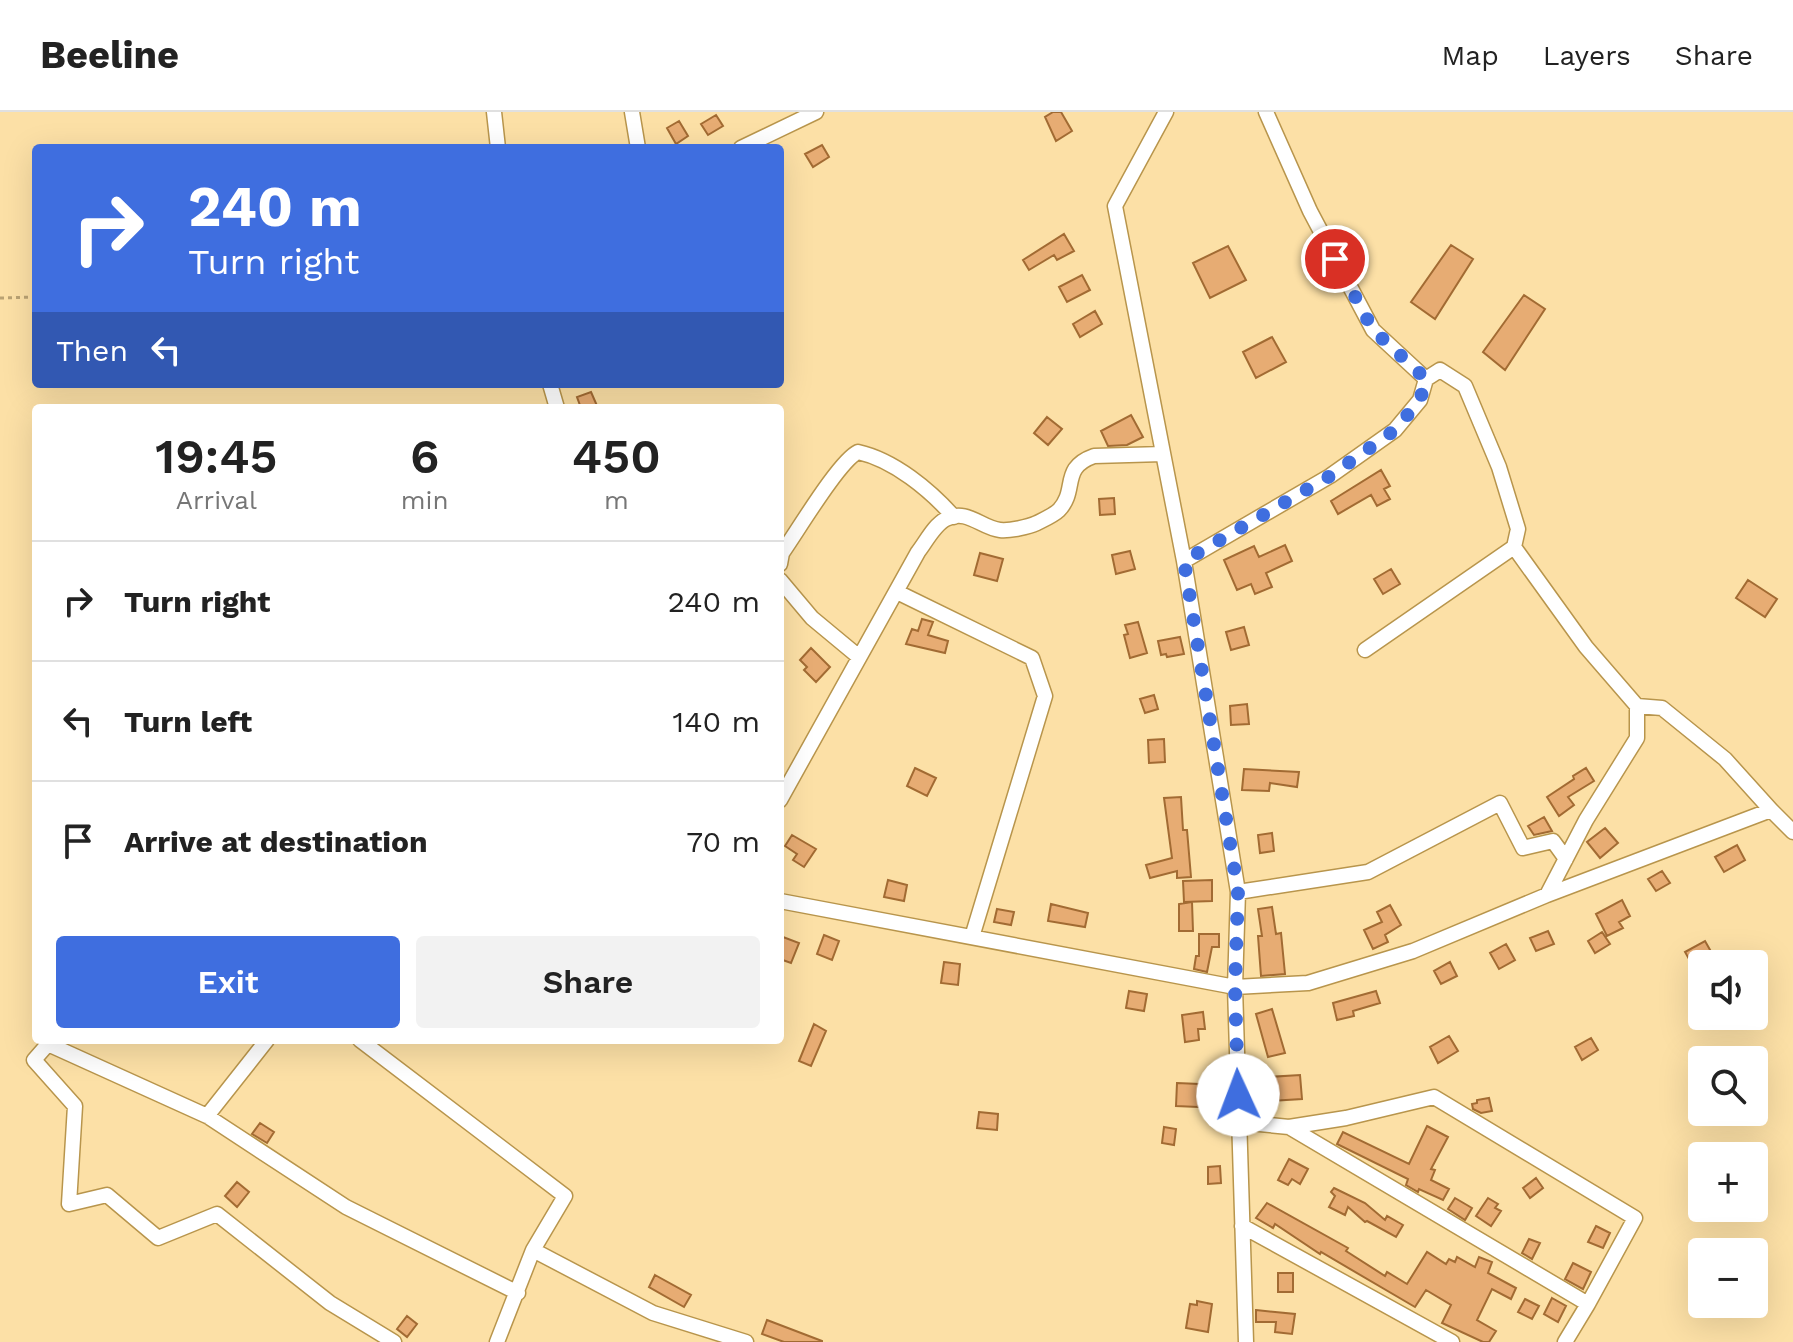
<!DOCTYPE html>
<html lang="en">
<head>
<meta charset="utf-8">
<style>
  body { margin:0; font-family:"Work Sans",sans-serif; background:#f2f2f2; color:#222; height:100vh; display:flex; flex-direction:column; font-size:30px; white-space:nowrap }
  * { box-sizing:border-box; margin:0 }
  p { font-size:26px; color:#767676 }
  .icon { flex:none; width:44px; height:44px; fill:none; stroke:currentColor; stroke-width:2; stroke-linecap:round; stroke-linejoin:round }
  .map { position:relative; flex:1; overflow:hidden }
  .panel { position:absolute; left:32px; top:292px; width:752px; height:640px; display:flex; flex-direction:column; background:#fff; border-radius:8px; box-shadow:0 8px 32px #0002 }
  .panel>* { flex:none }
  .top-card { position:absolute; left:32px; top:32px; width:752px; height:244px; border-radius:8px; box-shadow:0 8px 32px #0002; background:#3f6edf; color:#fff; overflow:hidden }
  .fabs { position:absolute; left:1688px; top:838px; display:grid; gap:16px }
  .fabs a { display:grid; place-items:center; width:80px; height:80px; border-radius:8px; background:#fff; box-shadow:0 8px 32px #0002; font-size:40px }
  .pin { position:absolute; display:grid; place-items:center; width:68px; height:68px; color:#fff; margin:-34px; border:4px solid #fff; border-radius:50%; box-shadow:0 2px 8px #0007 }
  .me { position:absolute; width:88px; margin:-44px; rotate:358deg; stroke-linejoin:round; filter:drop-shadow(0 0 6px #0008) }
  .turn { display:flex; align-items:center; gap:28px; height:168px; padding:0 24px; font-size:36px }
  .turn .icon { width:104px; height:104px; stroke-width:2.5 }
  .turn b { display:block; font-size:56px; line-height:68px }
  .then { display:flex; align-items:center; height:76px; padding:0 24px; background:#0003; gap:16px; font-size:30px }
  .eta { display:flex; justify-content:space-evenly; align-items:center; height:136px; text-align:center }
  .eta b { font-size:48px; font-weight:600; line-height:56px }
  .primary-button { display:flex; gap:16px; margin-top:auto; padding:16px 24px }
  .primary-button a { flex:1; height:92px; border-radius:8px; background:#3f6edf; color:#fff; font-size:32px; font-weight:600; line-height:92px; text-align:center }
  .primary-button a+a { background:#f2f2f2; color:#222 }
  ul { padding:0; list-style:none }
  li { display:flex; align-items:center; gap:24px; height:120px; padding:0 24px; border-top:2px solid #e0e0e0 }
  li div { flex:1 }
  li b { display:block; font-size:30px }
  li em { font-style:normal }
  header { display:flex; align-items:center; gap:48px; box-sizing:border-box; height:112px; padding:0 40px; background:#fff; border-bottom:2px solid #e0e0e0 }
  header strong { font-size:38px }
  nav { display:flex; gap:44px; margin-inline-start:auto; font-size:28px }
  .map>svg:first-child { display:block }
  .building { fill:#e7ac73; stroke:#a26b33; stroke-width:2 }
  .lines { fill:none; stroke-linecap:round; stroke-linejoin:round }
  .minor-casing { stroke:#b8954c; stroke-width:17 }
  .path { stroke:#baa273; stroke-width:3; stroke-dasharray:4 4; stroke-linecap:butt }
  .minor { stroke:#fff; stroke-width:14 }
  .route { stroke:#3f6edf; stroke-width:14; stroke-dasharray:0 25.2 }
</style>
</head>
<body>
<header>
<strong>Beeline</strong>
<nav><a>Map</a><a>Layers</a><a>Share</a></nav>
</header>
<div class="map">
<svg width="1793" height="1230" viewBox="0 0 1793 1230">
  <rect width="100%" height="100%" fill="#fce0a6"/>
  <path class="building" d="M1053,0H1061L1072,19L1056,29L1045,5Z
    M716,3L723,14L708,23L701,12Z
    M679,9L688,24L676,32L667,16Z
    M822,33L829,45L813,55L805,42Z
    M1064,122L1074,139L1057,148L1054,143L1029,158L1023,148Z
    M1451,133L1473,147L1435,207L1411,190Z
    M1228,134L1246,168L1210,186L1193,151Z
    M1082,163L1090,178L1067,190L1059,175Z
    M1524,183L1545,197L1505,258L1483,240Z
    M1095,199L1102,212L1080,225L1073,212Z
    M1272,225L1286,250L1256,266L1243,240Z
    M591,280L598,296H581L577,285Z
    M1131,303L1143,325L1127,333L1108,334L1101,319Z
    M1047,305L1062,317L1048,333L1034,321Z
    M1381,358L1390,374L1384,377L1390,387L1377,394L1371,383L1338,402L1331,389Z
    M1114,386L1115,402L1100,403L1099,387Z
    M1285,433L1292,449L1266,461L1272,475L1255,482L1251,472L1237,478L1224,448L1254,434L1259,445Z
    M1130,439L1135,457L1116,462L1112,443Z
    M980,441L1003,447L997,469L974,463Z
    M1391,457L1400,472L1383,482L1374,467Z
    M1748,468L1777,487L1765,505L1736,486Z
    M922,507L933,510L928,523L948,529L945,541L906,532L912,517L918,519Z
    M1138,510L1147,541L1130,546L1124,523L1128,522L1125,513Z
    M1244,515L1249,533L1231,538L1226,520Z
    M1180,525L1184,542L1167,545L1166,542L1161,543L1158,529Z
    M811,536L830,555L816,570L804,558L807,555L800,548Z
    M1154,583L1158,597L1145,601L1140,587Z
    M1247,592L1249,612L1231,613L1230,594Z
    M1164,627L1165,650L1149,651L1148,628Z
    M915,656L936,666L927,684L907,674Z
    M1586,656L1594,669L1568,685L1574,693L1559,704L1547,685L1574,667L1573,664Z
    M1244,657L1299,660L1297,675L1270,671L1269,679L1242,678Z
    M1181,685L1183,718H1187L1191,765L1177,766V759L1150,766L1146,753L1172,746L1164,686Z
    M1544,705L1552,719L1534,723L1528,714Z
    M1605,716L1618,731L1600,746L1587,730Z
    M1272,721L1274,739L1260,741L1258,723Z
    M792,723L816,737L804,755L793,748L797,742L785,734Z
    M1737,733L1745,748L1724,760L1715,745Z
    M1662,759L1670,771L1656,779L1648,767Z
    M888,768L907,773L904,789L884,785Z
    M1212,768V789L1184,790L1183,769Z
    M1622,788L1630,804L1619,810L1623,816L1607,824L1596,802Z
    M1192,790L1193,819H1179V792Z
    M1051,792L1088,801L1085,815L1048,809Z
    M1390,793L1401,813L1385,823L1388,830L1373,837L1364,818L1382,810L1377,800Z
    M1272,795L1276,822L1281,821L1285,862L1261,864L1258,824H1262L1258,797Z
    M997,797L1014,800L1011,813L994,810Z
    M1548,819L1554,832L1536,839L1530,826Z
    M1602,820L1610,832L1595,841L1588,829Z
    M1199,822H1219V835H1212L1207,860L1194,857L1196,844H1199Z
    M824,823L839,829L832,848L817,842Z
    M783,825L799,831L791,851L780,847Z
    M1705,829L1718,852H1702V870L1685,840Z
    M1506,832L1515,848L1499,857L1490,841Z
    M944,850L960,852L958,873L941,871Z
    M1450,850L1457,864L1441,872L1434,859Z
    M1129,879L1147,882L1144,899L1126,896Z
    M1376,879L1380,891L1353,899L1354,904L1337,908L1333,891Z
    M1272,897L1285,941L1268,945L1256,902Z
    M1203,900L1205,917H1198L1199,928L1185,930L1182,903Z
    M814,912L826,919L811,954L799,949Z
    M1449,924L1458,939L1438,951L1430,935Z
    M1591,926L1598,938L1582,948L1575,935Z
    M1300,963L1302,987L1269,989L1268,965Z
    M1177,971L1199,972L1198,995L1176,994Z
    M1489,986L1492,999L1481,1001L1473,997L1472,992L1477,991V988Z
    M979,1000L998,1002L997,1018L977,1016Z
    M260,1011L274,1020L267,1031L252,1022Z
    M1427,1014L1448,1025L1431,1057L1435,1058L1431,1068L1449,1077L1443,1088L1419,1077L1418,1080L1406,1073L1408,1067L1337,1032L1343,1020L1409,1052Z
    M1164,1015L1176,1017L1174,1033L1162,1031Z
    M1289,1047L1308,1057L1300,1072L1292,1067L1288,1073L1278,1068Z
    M1220,1054L1221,1071L1208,1072V1055Z
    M1536,1066L1543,1076L1530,1086L1523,1076Z
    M237,1070L249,1080L237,1095L225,1084Z
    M1334,1076L1365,1091L1385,1108L1387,1104L1403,1113L1396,1125L1367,1109L1365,1110L1348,1095L1345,1103L1329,1095L1335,1084L1331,1080Z
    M1455,1086L1472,1096L1465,1108L1448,1097Z
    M1488,1086L1498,1092L1495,1096L1501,1099L1491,1114L1476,1104Z
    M1267,1091L1348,1136L1346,1139L1385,1164L1387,1160L1407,1172L1427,1140L1446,1152L1449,1147L1455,1150L1457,1145L1475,1155L1479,1145L1492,1150L1488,1161L1516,1176L1511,1187L1492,1177L1477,1208L1496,1219L1489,1230H1483L1442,1211L1451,1193L1426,1178L1415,1195L1321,1140L1320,1142L1275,1112L1273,1116L1256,1106Z
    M1596,1114L1610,1121L1603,1136L1588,1130Z
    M1529,1127L1540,1131L1532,1147L1522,1141Z
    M1573,1151L1591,1160L1583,1177L1565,1167Z
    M1278,1161H1293V1180H1278Z
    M655,1163L691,1183L684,1195L649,1175Z
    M1552,1186L1566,1194L1558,1210L1544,1202Z
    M1525,1187L1539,1194L1532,1207L1518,1200Z
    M1197,1189L1212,1192L1208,1220L1186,1216L1190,1192L1197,1193Z
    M1256,1198L1295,1202L1292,1222L1275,1220L1276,1210H1256Z
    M407,1204L417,1212L407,1225L397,1217Z
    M767,1208L822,1229V1230H784L762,1222Z"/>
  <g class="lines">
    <g class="minor-casing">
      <path id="minor" d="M494,0L498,36
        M632,0L638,36
        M1166,0L1115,94L1184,449L1238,780L1235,875L1246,1230
        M1266,0L1310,99L1373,218L1426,267L1440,258L1465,274L1499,355L1518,417L1514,435L1586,535L1637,594L1662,596L1725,647L1771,698
        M741,36L816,0
        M550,272L557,296
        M1184,449L1330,364L1395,318L1420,288L1426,267
        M780,452L782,441C797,420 839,349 858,340C894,348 930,378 954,405
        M780,468L812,506L859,545
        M897,480L1032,546L1045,584L972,825
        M1365,538L1514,435
        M780,688L918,440C926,430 934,413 946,407C967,396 981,416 1000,418C1010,419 1028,415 1037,411C1043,408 1054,403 1059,398C1078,378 1060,356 1094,344L1163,342
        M1238,780L1368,760L1500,691L1523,736L1553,729L1566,747
        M1547,783L1586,708L1637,626V594
        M780,789L1235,875L1308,871L1413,839L1547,783L1771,698L1793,720
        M360,928L565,1084L533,1138
        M207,1004L267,928
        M1239,1010L1289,1015L1588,1192L1565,1230
        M1289,1015L1346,1006L1434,985L1635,1106L1588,1192
        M1242,1114L1452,1230
        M394,1230L330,1191L217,1102L158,1126L107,1083L69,1092L75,994L34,948L48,932L207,1004L346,1095L518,1181
        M497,1230L533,1138L653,1201L746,1230"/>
    </g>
    <path class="path" d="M0,186L36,185"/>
    <use href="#minor" class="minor"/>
  </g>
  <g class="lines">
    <path class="route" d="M1238,983L1235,875L1238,780L1184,449L1330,364L1395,318L1420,288L1426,267L1373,218L1335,147"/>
  </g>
</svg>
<div class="fabs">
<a><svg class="icon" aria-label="sound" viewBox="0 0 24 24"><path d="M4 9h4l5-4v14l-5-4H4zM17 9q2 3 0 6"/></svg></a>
<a><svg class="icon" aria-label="search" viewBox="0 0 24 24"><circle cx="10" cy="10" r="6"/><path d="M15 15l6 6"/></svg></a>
<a>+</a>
<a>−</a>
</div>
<div class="pin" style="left:1335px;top:147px;background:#d93025"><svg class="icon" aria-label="arrive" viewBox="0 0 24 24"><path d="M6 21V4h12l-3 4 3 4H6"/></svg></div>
<svg class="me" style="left:1238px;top:983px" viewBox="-20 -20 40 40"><circle r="19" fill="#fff"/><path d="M0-13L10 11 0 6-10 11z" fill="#3f6edf"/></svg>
<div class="top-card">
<div class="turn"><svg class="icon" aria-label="right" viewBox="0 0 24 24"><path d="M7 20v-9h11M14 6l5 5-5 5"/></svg><div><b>240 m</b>Turn right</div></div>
<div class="then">Then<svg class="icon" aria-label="left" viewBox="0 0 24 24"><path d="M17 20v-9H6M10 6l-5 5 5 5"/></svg></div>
</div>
<section class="panel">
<div class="eta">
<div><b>19:45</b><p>Arrival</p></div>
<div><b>6</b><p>min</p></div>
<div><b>450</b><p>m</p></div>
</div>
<ul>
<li><svg class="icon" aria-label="right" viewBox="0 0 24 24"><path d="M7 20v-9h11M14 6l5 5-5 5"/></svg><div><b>Turn right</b></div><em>240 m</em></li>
<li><svg class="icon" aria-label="left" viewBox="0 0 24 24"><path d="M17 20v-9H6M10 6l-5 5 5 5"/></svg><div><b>Turn left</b></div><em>140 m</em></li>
<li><svg class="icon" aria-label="arrive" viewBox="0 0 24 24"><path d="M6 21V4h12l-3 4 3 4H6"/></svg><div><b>Arrive at destination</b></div><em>70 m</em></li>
</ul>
<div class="primary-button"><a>Exit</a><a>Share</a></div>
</section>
</div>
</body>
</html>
